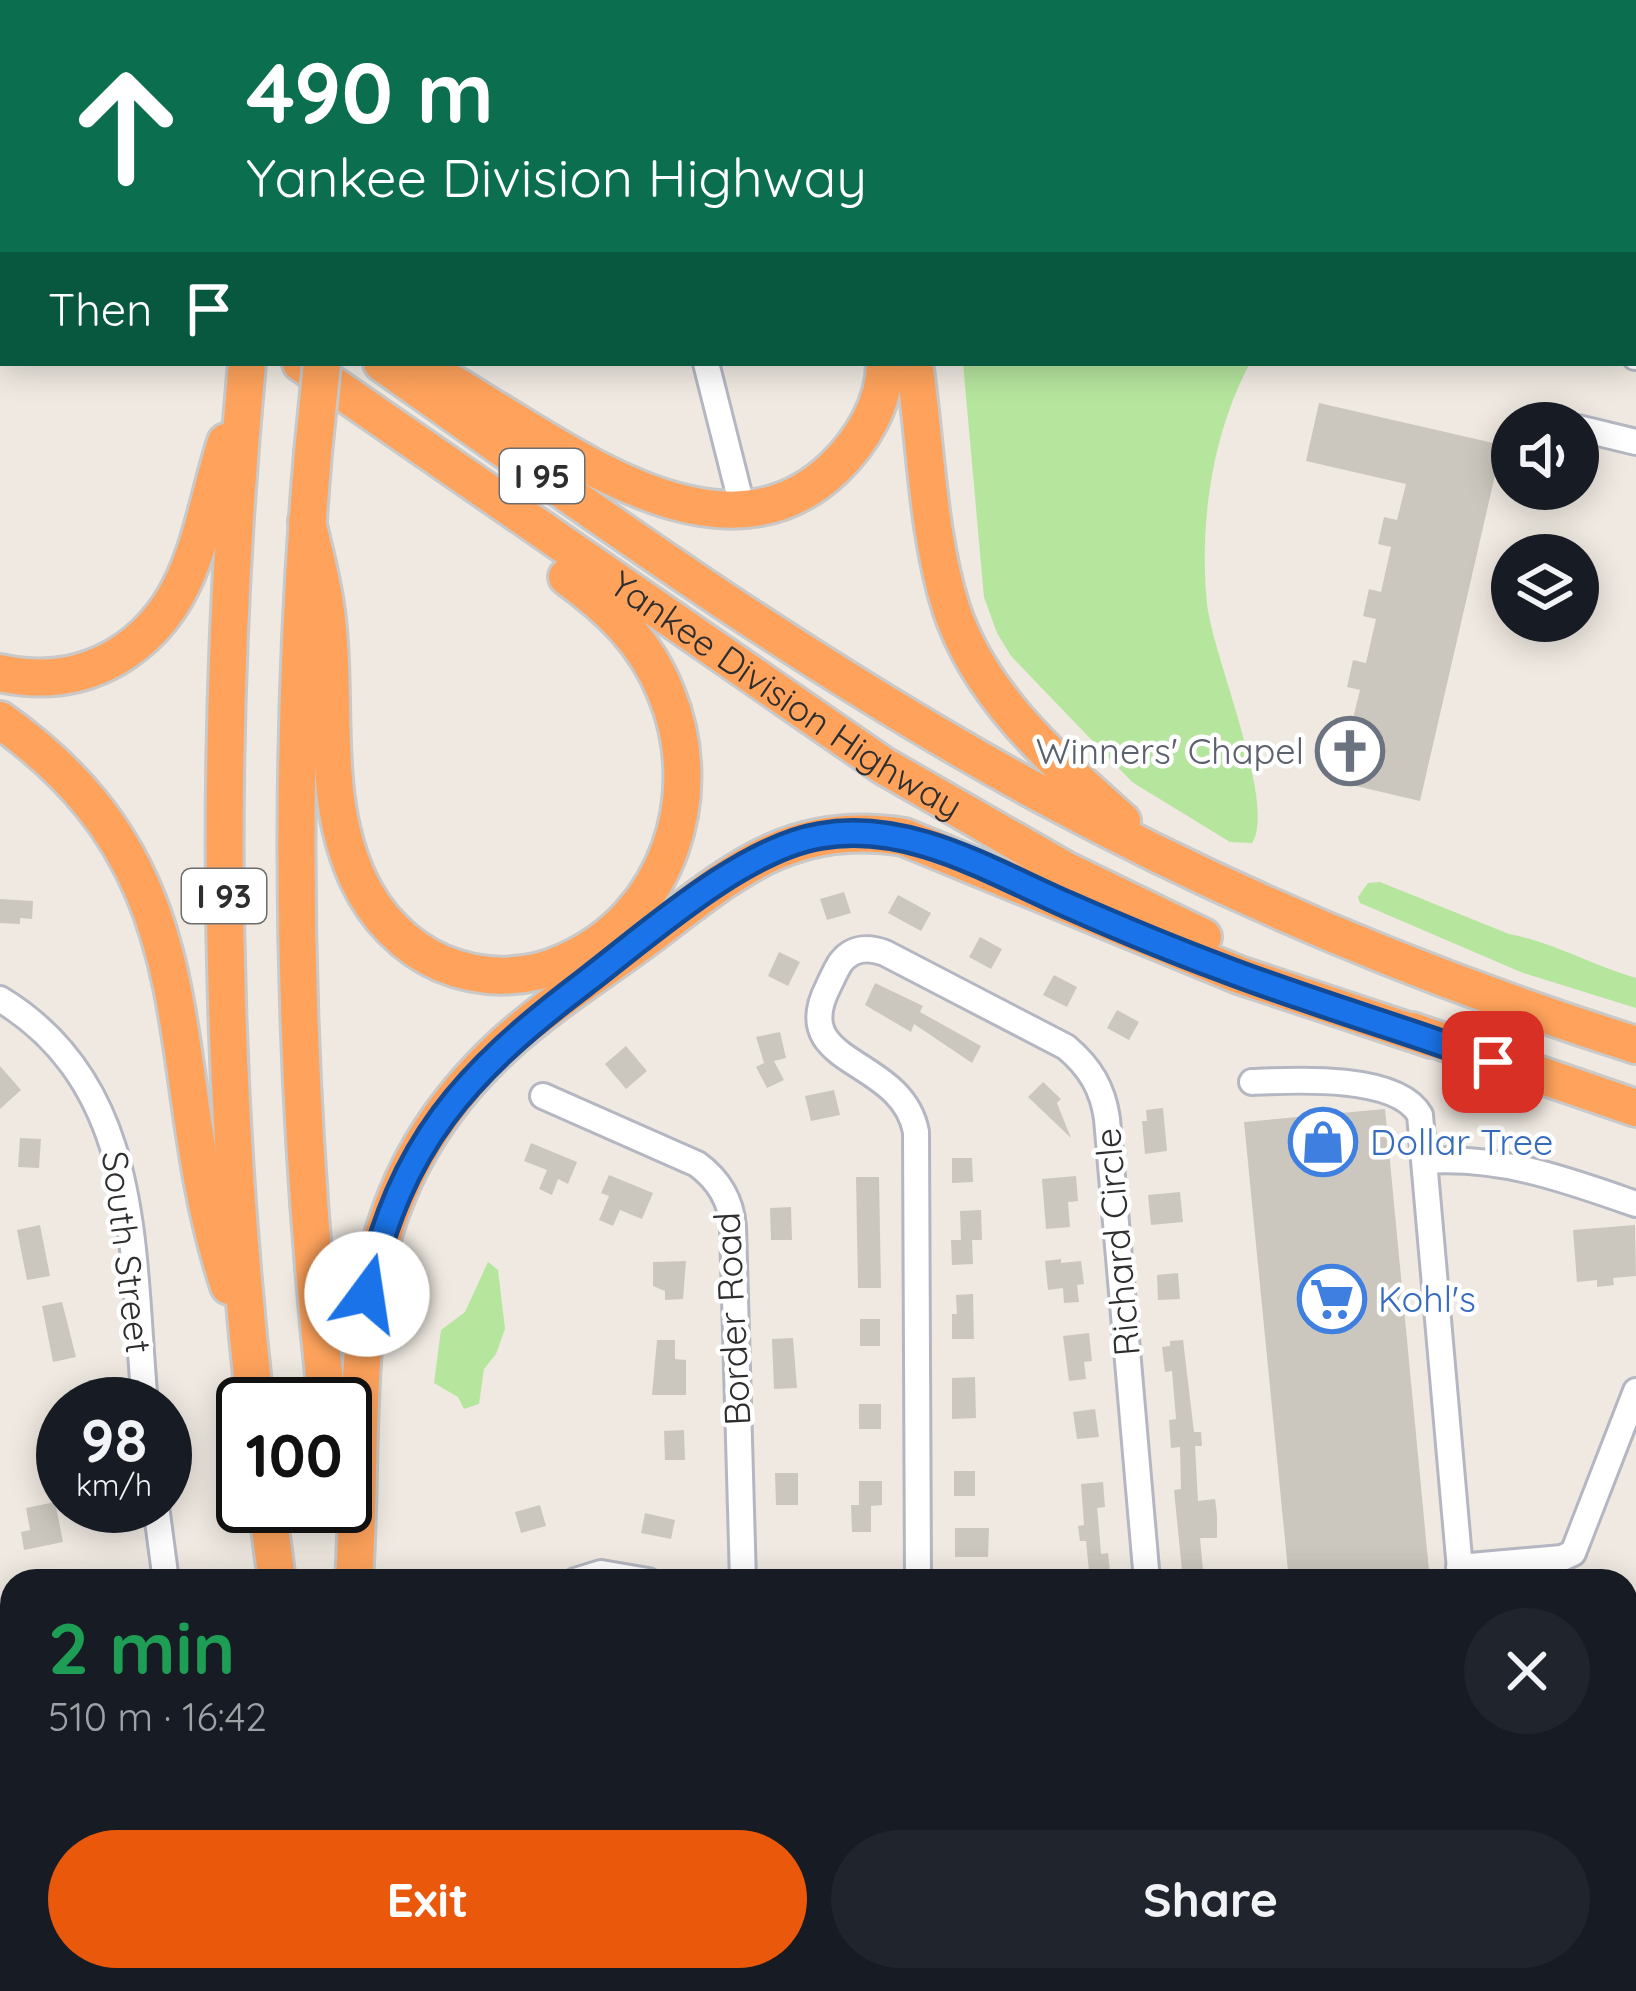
<!DOCTYPE html>
<html lang="en">
<head>
<meta charset="utf-8">
<style>
  body { margin:0; font-family:Quicksand,sans-serif; background:#20242c; color:#f1f3f6; height:100vh; display:flex; flex-direction:column; font-size:45px; white-space:nowrap }
  * { box-sizing:border-box; margin:0 }
  p { font-size:39px; color:#9ea1a6 }
  .icon { flex:none; width:66px; height:66px; fill:none; stroke:currentColor; stroke-width:2; stroke-linecap:round; stroke-linejoin:round }
  .map { position:relative; flex:1; overflow:hidden }
  .sheet { position:absolute; left:0px; top:1569px; width:1638px; height:423px; display:flex; flex-direction:column; background:#171b24; border-radius:36px 36px 0 0; box-shadow:0 6px 30px #0003 }
  .sheet>* { flex:none }
  .top-card { position:absolute; left:0px; top:0px; width:1638px; height:366px; box-shadow:0 6px 30px #0003; background:#0b6e4f; color:#fff; overflow:hidden }
  .buttons { position:absolute; left:1491px; top:402px; display:grid; gap:24px }
  .buttons a { display:grid; place-items:center; width:108px; height:108px; border-radius:50%; background:#171b24; box-shadow:0 6px 30px #0003; font-size:60px }
  .speed { position:absolute; left:36px; top:1377px; display:flex; gap:24px; font-size:60px; font-weight:700; text-align:center }
  .speed>* { display:grid; place-content:center; width:156px; height:156px; border-radius:50%; background:#171b24; box-shadow:0 6px 30px #0003; line-height:1 }
  .speed small { font-size:30px; font-weight:400 }
  .speed .limit { border:6px solid #111; border-radius:18px; background:#fff; color:#111 }
  .pin { position:absolute; display:grid; place-items:center; width:102px; height:102px; color:#fff; margin:-51px; border-radius:24px; box-shadow:0 6px 18px #0006 }
  .me { position:absolute; width:132px; margin:-66px; rotate:14deg; stroke-linejoin:round; filter:drop-shadow(0 0 9px #0008) }
  .turn { display:flex; align-items:center; gap:42px; height:252px; padding:0 48px; font-size:54px }
  .turn .icon { width:156px; height:156px; stroke-width:2.5 }
  .turn b { display:block; font-size:84px; line-height:102px }
  .then { display:flex; align-items:center; height:114px; padding:0 48px; background:#0003; gap:24px; font-size:45px }
  .round { display:grid; place-items:center; flex:none; width:126px; height:126px; border-radius:63px; background:#20242c }
  .summary { display:flex; align-items:center; justify-content:space-between; height:204px; padding:0 48px }
  h1 { font-size:72px; font-weight:800; line-height:90px; color:#1e9e55 }
  .action { display:flex; gap:24px; margin-top:auto; padding:24px 48px }
  .action a { flex:1; height:138px; border-radius:72px; background:#ea580c; color:#fff; font-size:48px; font-weight:800; line-height:138px; text-align:center }
  .action a+a { background:#20242c; color:#f1f3f6 }
  .map>svg:first-child { display:block }
  .green { fill:#b6e59e }
  .building { fill:#cbc7bf }
  .lines { fill:none; stroke-linecap:round; stroke-linejoin:round }
  .minor-casing { stroke:#b4b7c1; stroke-width:30 }
  .major-casing { stroke:#c9c9c9; stroke-width:36 }
  .highway-casing { stroke:#c9c9c9; stroke-width:42 }
  .minor { stroke:#fff; stroke-width:24 }
  .major { stroke:#f2d163; stroke-width:30 }
  .highway { stroke:#ffa35c; stroke-width:36 }
  .highway-bridge-casing { stroke:#c9c9c9; stroke-width:42; stroke-linecap:butt }
  .highway-bridge { stroke:#ffa35c; stroke-width:36 }
  .route-casing { stroke:#114b97; stroke-width:30 }
  .route { stroke:#1a73e8; stroke-width:21 }
  .labels { text-anchor:middle; stroke-width:9; stroke-linejoin:round; paint-order:stroke }
  .shield { fill:#fff; stroke:#6d6d6d; stroke-width:3 }
  .shield-label { font-size:33px; font-weight:bold; fill:#2e2e2e }
  .street-label { font-size:36px; fill:#2e2e2e; stroke:#fff }
  .worship-label { font-size:36px; fill:#5b616d; stroke:#fff; text-anchor:end }
  .shop-label { font-size:36px; fill:#366cbe; stroke:#fff; text-anchor:start }
</style>
</head>
<body>
<div class="map">
<svg width="1636" height="1991" viewBox="0 0 1636 1991">
  <rect width="100%" height="100%" fill="#efe9e1"/>
  <path class="green" d="M963,363H1250C1212,434 1199,524 1207,604C1213,657 1277,805 1252,843L1230,842L1132,782L1011,656L997,633L984,597Z
    M1380,882L1509,934C1553,942 1593,966 1636,978V1008L1523,973L1360,903L1358,897L1368,883Z
    M488,1262L498,1270L505,1329L496,1354L484,1369L479,1404L464,1409L458,1397L434,1383L441,1330L465,1312Z"/>
  <path class="building" d="M1319,403L1502,445L1420,801L1339,782L1344,761L1331,757L1337,732L1349,734L1360,690L1347,687L1353,660L1366,663L1376,619L1363,616L1369,589L1381,592L1391,547L1378,544L1384,517L1397,520L1406,484L1306,461Z
    M844,892L851,913L827,920L820,899Z
    M898,895L931,913L921,931L888,913Z
    M0,899L33,901L32,919L20,918V924L0,923Z
    M980,937L1002,949L991,969L969,957Z
    M779,952L800,962L788,986L768,976Z
    M1054,975L1077,987L1067,1007L1043,995Z
    M875,983L923,1006L920,1012L981,1046L972,1063L914,1024L911,1032L865,1005Z
    M1117,1010L1139,1022L1129,1040L1107,1028Z
    M780,1032L786,1058L774,1061L784,1080L767,1088L756,1067L764,1063L756,1037Z
    M626,1046L647,1071L626,1089L605,1064Z
    M0,1066L21,1090L0,1109Z
    M1043,1082L1061,1099L1057,1103L1071,1138L1028,1097Z
    M834,1090L840,1115L811,1121L805,1096Z
    M1163,1108L1167,1151L1145,1154L1142,1121H1147L1146,1110Z
    M1385,1109L1430,1581H1289L1244,1122Z
    M20,1138L41,1139L39,1168L18,1167Z
    M531,1143L577,1162L568,1184L558,1179L552,1195L539,1189L547,1170L524,1161Z
    M952,1158H972L973,1182L952,1183Z
    M609,1175L653,1193L642,1219L620,1210L613,1226L599,1220L609,1196L601,1193Z
    M1076,1176L1078,1201L1068,1202L1070,1227L1046,1229L1042,1179Z
    M856,1177H879L881,1288H858Z
    M1180,1192L1183,1222L1151,1225L1148,1195Z
    M791,1207L792,1240H771L770,1208Z
    M981,1210L982,1240H972L973,1264L952,1265L951,1240H961L960,1211Z
    M40,1225L50,1276L27,1280L17,1230Z
    M1635,1225L1636,1276L1613,1278L1614,1285L1597,1287V1280L1577,1282L1573,1230Z
    M1061,1259V1263L1081,1261L1084,1284L1077,1285L1079,1302L1064,1303L1063,1288L1048,1290L1045,1261Z
    M686,1261L683,1299L665,1300V1291L653,1286V1262Z
    M1178,1273L1180,1299L1158,1300L1157,1275Z
    M973,1294L974,1339H952V1314H957L956,1295Z
    M62,1302L76,1357L53,1362L42,1306Z
    M860,1319H880V1346H860Z
    M1089,1333L1092,1361L1084,1362L1086,1379L1069,1381L1063,1336Z
    M793,1338L797,1388L774,1389L772,1339Z
    M657,1340H675V1359L686,1360V1395H652Z
    M1183,1340L1194,1432H1201L1202,1446H1195L1198,1501L1215,1499L1217,1515V1538H1200L1204,1581H1183L1174,1490L1181,1489L1180,1447L1171,1448L1169,1420L1176,1419L1172,1371L1165,1372L1162,1347L1170,1346V1341Z
    M975,1377L976,1418L952,1419V1378Z
    M859,1404H881V1429H859Z
    M1095,1409L1099,1437L1077,1439L1073,1412Z
    M684,1430L685,1460H665L664,1431Z
    M954,1471H975V1496H954Z
    M775,1473H798V1505H776Z
    M859,1481H882V1505L871,1506V1532H852L851,1505H859Z
    M1103,1482L1105,1507L1097,1508L1098,1517L1101,1554L1108,1553L1111,1580L1090,1581L1086,1541H1080L1078,1526L1084,1525L1081,1484Z
    M55,1502L63,1542L24,1550L21,1532L30,1530L26,1508Z
    M540,1505L546,1526L521,1533L515,1512Z
    M645,1513L675,1520L671,1539L641,1533Z
    M955,1528H989L988,1557H955Z"/>
  <g class="lines">
    <g class="minor-casing">
      <path id="minor" d="M1635,357H1636
        M706,363L743,510
        M1578,428L1636,442
        M0,999C145,1087 131,1256 145,1404
        M1252,1082C1293,1080 1397,1074 1420,1115L1461,1581
        M543,1096L697,1164C719,1180 731,1200 733,1227L743,1581
        M1425,1161C1502,1156 1564,1179 1636,1204
        M156,1506L166,1581
        M1459,1567L1562,1558L1573,1553L1636,1391
        M575,1581L601,1573L648,1581
        M918,1581L916,1132C902,1056 787,1067 828,987C832,979 836,969 841,962C853,947 869,947 885,953L1066,1047C1090,1067 1103,1089 1107,1119L1147,1581
        M1626,1959L1636,1971
        M240,1980L242,1991
        M1197,1980L1198,1991
        M743,1991L744,1980"/>
    </g>
    <g class="major-casing">
      <path id="major" d="M1626,1636L1636,1612
        M1626,1736L1636,1731
        M1386,1991L1395,1980"/>
    </g>
    <g class="highway-casing">
      <g id="highway">
        <path d="M629,0L635,3"/>
        <path d="M686,0L689,3"/>
        <path d="M267,3V0"/>
        <path d="M296,3L297,0"/>
        <path d="M369,3L370,0"/>
        <path d="M466,3L471,0"/>
        <path d="M0,67L3,70"/>
        <path d="M0,98L3,100"/>
        <path d="M0,155L3,157"/>
        <path d="M0,202L3,204"/>
        <path d="M247,363C215,710 217,1058 255,1404"/>
        <path id="s1" d="M301,363L884,766L1067,871L1203,937"/>
        <path d="M382,363C597,515 811,669 1043,795C1232,897 1431,980 1636,1045"/>
        <path d="M914,363C926,442 927,533 951,608C980,697 1055,761 1122,821"/>
        <path d="M427,371C453,381 475,398 499,412C594,470 733,565 834,468C862,441 885,403 885,363"/>
        <path d="M313,453C286,770 293,1088 327,1404"/>
        <path d="M307,521C314,553 324,587 327,620C337,706 320,799 359,881C376,917 405,947 441,963C481,980 526,980 565,962C668,917 708,795 666,693C646,642 610,608 567,577"/>
        <path d="M0,673C41,682 80,678 116,657C197,609 200,522 226,442"/>
        <path d="M0,720C222,877 156,1064 229,1286"/>
        <path d="M1412,1031L1636,1108"/>
        <path d="M267,1506L277,1581"/>
        <path d="M354,1581C367,1372 333,1204 504,1045C549,1004 602,971 650,935C734,871 792,819 904,837L1239,975L1432,1039"/>
        <path d="M353,1980L355,1991"/>
        <path d="M426,1980L429,1991"/>
      </g>
    </g>
    <use href="#minor" class="minor"/>
    <use href="#major" class="major"/>
    <use href="#highway" class="highway"/>
    <g class="highway-bridge-casing">
      <path id="highway-bridge" d="M313,453L322,363"/>
    </g>
    <use href="#highway-bridge" class="highway-bridge"/>
  </g>
  <g class="lines">
    <g class="route-casing">
      <path id="route" d="M367,1294C400,1144 465,1073 584,983C647,935 742,849 820,836C908,820 990,871 1068,905C1118,927 1168,948 1219,967C1309,1002 1403,1028 1493,1062"/>
    </g>
    <use href="#route" class="route"/>
  </g>
  <defs>
    <g id="church-ring" transform="scale(3.45)"><circle r="9.5" fill="#fff" stroke="#6b7280" stroke-width="1.5"/><path d="M-1.2-6h2.4v3.5h3.3v2.4h-3.3V6h-2.4V-.1h-3.3v-2.4h3.3Z" fill="#6b7280"/></g>
    <g id="shop-ring" transform="scale(3.45)"><circle r="9.5" fill="#fff" stroke="#3f7fe0" stroke-width="1.5"/><path d="M-5-2.5h2.3a2.7 3.5 0 0 1 5.4 0H5L5.5 6h-11ZM-1.5-2.5h3a1.5 2.3 0 0 0-3 0Z" fill="#3f7fe0"/></g>
    <g id="supermarket-ring" transform="scale(3.45)"><circle r="9.5" fill="#fff" stroke="#3f7fe0" stroke-width="1.5"/><path d="M-6-5.5h2.5l.6 2H6L4.5 2H-2.5L-4.4-4H-6ZM-1.5 3.2a1.3 1.3 0 1 0 .1 0ZM3 3.2a1.3 1.3 0 1 0 .1 0Z" fill="#3f7fe0"/></g>
  </defs>
  <g fill-rule="evenodd">
    <use href="#church-ring" x="1350" y="751"/>
    <use href="#shop-ring" x="1323" y="1142"/>
    <use href="#supermarket-ring" x="1332" y="1299"/>
  </g>
  <g class="labels">
    <g class="shield">
      <rect x="500" y="449" width="84" height="54" rx="9"/>
      <rect x="182" y="869" width="84" height="54" rx="9"/>
    </g>
    <g class="shield-label">
      <text x="542" y="488">I 95</text>
      <text x="224" y="908">I 93</text>
    </g>
    <g class="street-label">
      <text dy="13" stroke="none"><textPath href="#s1" startOffset="588">Yankee Division Highway</textPath></text>
      <text transform="translate(1117 1242) rotate(-95)" y="13">Richard Circle</text>
      <text transform="translate(127 1252) rotate(83)" y="13">South Street</text>
      <text transform="translate(732 1319) rotate(-93)" y="13">Border Road</text>
    </g>
    <g class="worship-label">
      <text x="1304" y="764">Winners' Chapel</text>
    </g>
    <g class="shop-label">
      <text x="1370" y="1155">Dollar Tree</text>
      <text x="1378" y="1312">Kohl's</text>
    </g>
  </g>
</svg>
<div class="buttons">
<a><svg class="icon" aria-label="sound" viewBox="0 0 24 24"><path d="M4 9h4l5-4v14l-5-4H4zM17 9q2 3 0 6"/></svg></a>
<a><svg class="icon" aria-label="layers" viewBox="0 0 24 24"><path d="M12 4l9 5-9 5-9-5zM3 14l9 5 9-5"/></svg></a>
</div>
<div class="speed"><div>98<small>km/h</small></div><div class="limit">100</div></div>
<div class="pin" style="left:1493px;top:1062px;background:#d93025"><svg class="icon" aria-label="arrive" viewBox="0 0 24 24"><path d="M6 21V4h12l-3 4 3 4H6"/></svg></div>
<svg class="me" style="left:367px;top:1294px" viewBox="-20 -20 40 40"><circle r="19" fill="#fff"/><path d="M0-13L10 11 0 6-10 11z" fill="#1a73e8"/></svg>
<div class="top-card">
<div class="turn"><svg class="icon" aria-label="ahead" viewBox="0 0 24 24"><path d="M12 20V5M6 11l6-6 6 6"/></svg><div><b>490 m</b>Yankee Division Highway</div></div>
<div class="then">Then<svg class="icon" aria-label="arrive" viewBox="0 0 24 24"><path d="M6 21V4h12l-3 4 3 4H6"/></svg></div>
</div>
<section class="sheet">
<div class="summary"><div><h1>2 min</h1><p>510 m · 16:42</p></div><a class="round"><svg class="icon" aria-label="close" viewBox="0 0 24 24"><path d="M6 6l12 12M18 6L6 18"/></svg></a></div>
<div class="action"><a>Exit</a><a>Share</a></div>
</section>
</div>
</body>
</html>
